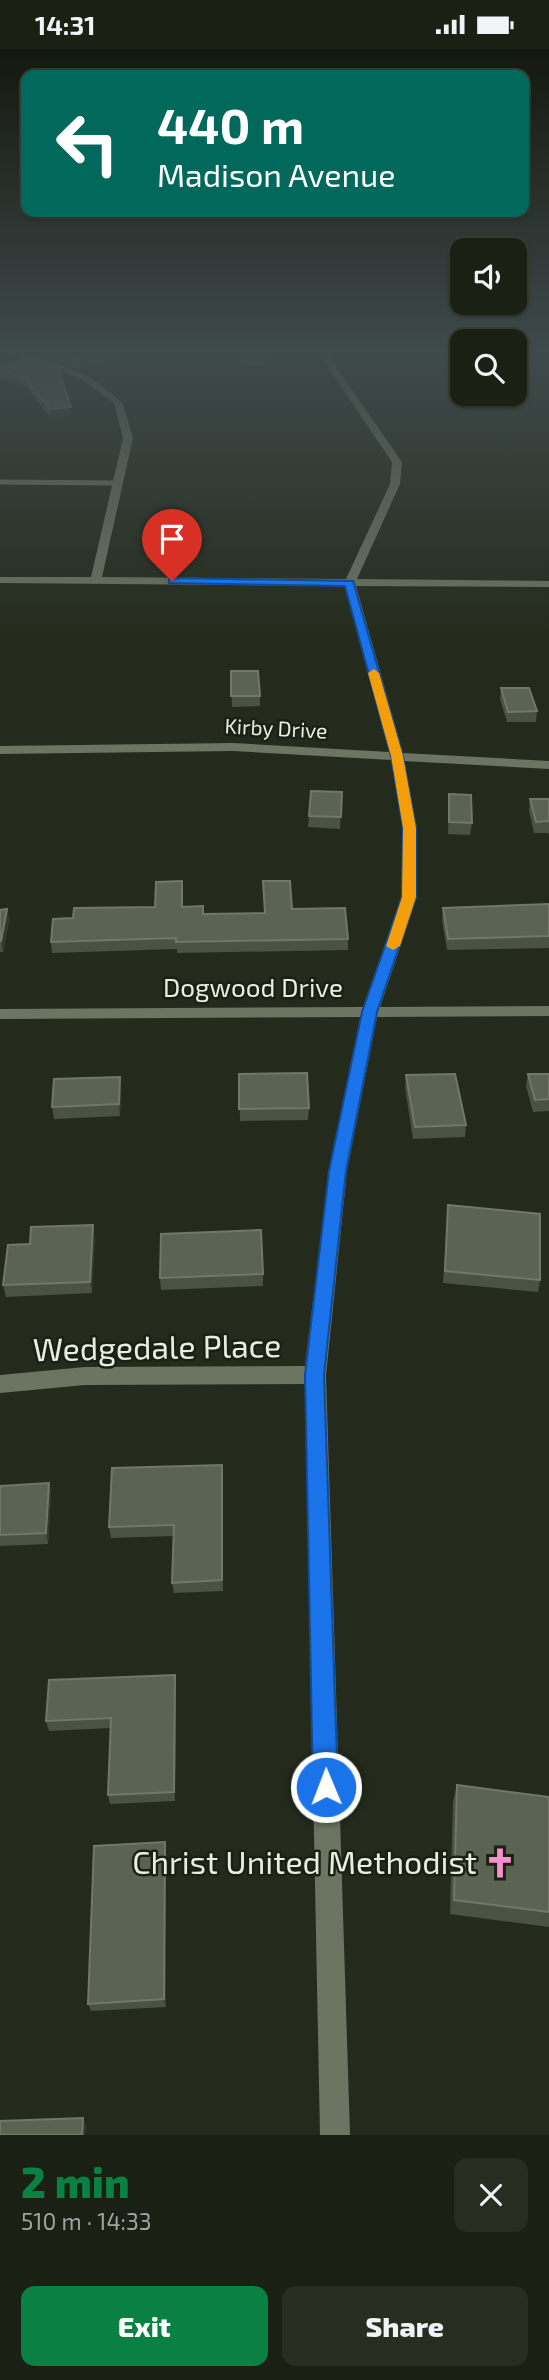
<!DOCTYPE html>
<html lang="en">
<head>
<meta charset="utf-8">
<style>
  body { margin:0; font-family:"Exo 2",sans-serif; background:#282d22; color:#f1f3f6; height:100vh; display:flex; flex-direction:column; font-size:26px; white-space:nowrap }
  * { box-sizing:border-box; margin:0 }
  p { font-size:23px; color:#a0a3a0 }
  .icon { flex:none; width:38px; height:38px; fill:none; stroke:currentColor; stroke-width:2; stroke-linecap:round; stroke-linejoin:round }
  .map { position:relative; height:2086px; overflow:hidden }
  .sheet { display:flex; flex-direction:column; background:#1b2015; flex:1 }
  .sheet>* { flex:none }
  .banner { position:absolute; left:21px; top:21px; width:508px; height:147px; border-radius:14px; box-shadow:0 2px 5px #0004,0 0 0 2px #393e34; background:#00695c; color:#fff; overflow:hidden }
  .tools { position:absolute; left:450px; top:189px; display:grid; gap:14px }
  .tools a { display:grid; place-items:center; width:77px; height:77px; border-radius:14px; background:#1b2015; box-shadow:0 2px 5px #0004,0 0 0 2px #393e34; font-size:35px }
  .pin { position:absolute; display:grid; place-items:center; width:60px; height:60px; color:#fff; margin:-72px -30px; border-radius:50% 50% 50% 0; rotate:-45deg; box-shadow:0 0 7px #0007 }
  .pin .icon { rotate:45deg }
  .me { position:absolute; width:77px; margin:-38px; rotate:359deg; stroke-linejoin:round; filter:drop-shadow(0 0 5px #0008) }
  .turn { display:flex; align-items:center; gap:24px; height:147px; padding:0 21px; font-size:32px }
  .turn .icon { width:91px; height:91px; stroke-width:2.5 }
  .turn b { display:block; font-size:49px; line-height:60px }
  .round { display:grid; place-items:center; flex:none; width:74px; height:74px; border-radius:14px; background:#282d22 }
  .summary { display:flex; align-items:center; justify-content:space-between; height:119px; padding:0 21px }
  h1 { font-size:42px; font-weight:800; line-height:52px; color:#0b8043 }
  .cta { display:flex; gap:14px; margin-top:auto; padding:14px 21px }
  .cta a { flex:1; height:80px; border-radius:14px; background:#0b8043; color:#fff; font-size:28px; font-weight:800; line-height:80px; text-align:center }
  .cta a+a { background:#282d22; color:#f1f3f6 }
  .status { display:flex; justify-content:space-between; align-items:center; height:49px; padding:0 35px; background:#1b2015; direction:ltr }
  .status svg { height:19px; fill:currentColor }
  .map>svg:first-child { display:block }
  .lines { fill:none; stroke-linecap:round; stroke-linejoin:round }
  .service { stroke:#6b7562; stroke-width:5 }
  .minor { fill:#6b7562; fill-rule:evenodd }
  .wall { fill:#4a5241 }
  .shaded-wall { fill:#343b2b }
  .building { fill:#5b6353; stroke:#71786a; stroke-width:2 }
  .route { fill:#1a73e8; stroke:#114b97; stroke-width:2 }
  .slow { fill:#f59e0b }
  .labels { text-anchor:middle; stroke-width:5; stroke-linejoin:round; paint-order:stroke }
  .far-street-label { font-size:21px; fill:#e9eee4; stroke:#1a2112 }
  .street-label { font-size:26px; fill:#e9eee4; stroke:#1a2112 }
  .near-street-label { font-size:32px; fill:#e9eee4; stroke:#1a2112 }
  .near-poi-label { font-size:32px; fill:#e9eee4; stroke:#1a2112; text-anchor:end }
</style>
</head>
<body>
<div class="status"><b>14:31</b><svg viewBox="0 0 49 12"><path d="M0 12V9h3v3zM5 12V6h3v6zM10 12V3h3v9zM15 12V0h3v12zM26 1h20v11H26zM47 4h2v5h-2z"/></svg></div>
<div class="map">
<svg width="549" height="2086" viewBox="0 0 549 2086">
  <rect width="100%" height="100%" fill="#242b1c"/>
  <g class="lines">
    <path class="service" d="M0,433L118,434"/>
    <path class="minor" d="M0,302H13L68,318L90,328L122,353L133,389L102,528L346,530L390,435L392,413L317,302H325L402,413L400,435L357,530L549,532V538L356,537L403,704L549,712V720L404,712L417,779V848L380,958L549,957V967L377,968L347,1122L326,1326L350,2086H320L305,1335L85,1336L0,1344V1326L85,1318L305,1317L329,1122L361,968L0,970V960L364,958L401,848L403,779L391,711L233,702L0,705V697L233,694L389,703L345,537L0,534V528H91L123,389L114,354L84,332L62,322Z"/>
  </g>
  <path class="wall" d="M48,302H130L80,321L48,310Z
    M239,302H264L265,307V316H243Z
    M0,318H64L65,326L61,328L71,367L50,368L26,337L0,329Z
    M231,622L260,647V657L232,658Z
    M501,639L537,662L536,673H507L500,650Z
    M342,743L340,780L308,778L309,767Z
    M449,745L472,774L470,786L448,785Z
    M530,750H549V786L548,784H534L529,761Z
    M549,855V899L447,901L442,871L443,859Z
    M183,858L203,865L264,864L292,860L348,890V901L177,904V900L52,904L51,893Z
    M7,860L9,872L3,903H0V861Z
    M239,1025L309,1059L308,1071L240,1072Z
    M528,1025H549V1062L533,1063L526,1037Z
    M406,1026L466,1076L465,1088L413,1090L405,1038Z
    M121,1039L120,1067L54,1070L52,1058Z
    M448,1156L540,1231L538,1243L443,1234Z
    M95,1188L92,1244L6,1248L3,1236L30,1195Z
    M263,1225V1237L161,1241L160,1229Z
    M222,1416L223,1542L174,1544L172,1534L174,1487L111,1489L109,1478Z
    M49,1434L51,1445L48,1495L0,1497V1437Z
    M175,1626L176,1636L175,1752L110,1755L108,1746L111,1679L49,1682L46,1672Z
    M457,1736L549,1748V1878L450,1865L453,1752Z
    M166,1802V1958L91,1962L88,1955Z"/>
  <path class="shaded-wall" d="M107,302H130L80,321L79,312Z
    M64,318L65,326L59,328V320Z
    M71,358V367L50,368V360Z
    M7,860L9,872L3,903L1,892Z
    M120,1028L121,1039L120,1067L119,1055Z
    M93,1176L95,1188L92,1244L90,1233Z
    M49,1434L51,1445L48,1495L46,1484Z
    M175,1626L176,1636L175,1752L174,1743Z
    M165,1793L166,1802V1958L164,1950Z
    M83,2069L86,2076L85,2086H82Z"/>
  <path class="building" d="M51,302H107L79,312Z
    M241,302H264L265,307L242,308Z
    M31,307L64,318L59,320L71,358L50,360L25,329L0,321V318Z
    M231,622H258L260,647H231Z
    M501,639H529L537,662L508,663Z
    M311,742L342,743L341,768L309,767Z
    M449,745L471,746L472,774L449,773Z
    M530,750H549V772L536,773Z
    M182,832V858L203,857V865L265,864L263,832H290L292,860L345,859L348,890L176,893V889L51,893L53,870L73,869L74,859L155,858L156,833Z
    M549,855V887L448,890L443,859Z
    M7,860L1,892H0V861Z
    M307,1024L309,1059L239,1060V1025Z
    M455,1025L466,1076L415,1078L406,1026Z
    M528,1025H549V1050L535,1051Z
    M120,1028L119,1055L52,1058L54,1030Z
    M448,1156L540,1165V1231L445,1222Z
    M93,1176L90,1233L3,1236L8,1196L30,1195L31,1178Z
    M261,1181L263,1225L160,1229L161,1185Z
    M222,1416V1531L172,1534L174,1476L109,1478L112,1419Z
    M49,1434L46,1484L0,1486V1437Z
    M175,1626L174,1743L108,1746L111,1669L46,1672L49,1631Z
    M457,1736L549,1748V1863L454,1851Z
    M165,1793L164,1950L88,1955L94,1797Z
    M83,2069L82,2086H0V2072Z"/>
  <linearGradient id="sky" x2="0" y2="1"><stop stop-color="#14180f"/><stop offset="0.51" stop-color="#3f4a4b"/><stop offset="1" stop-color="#3f4a4b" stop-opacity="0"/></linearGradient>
  <rect width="549" height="595" fill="url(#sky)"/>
  <path class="route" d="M172,529L353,532L403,707L416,779V848L377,963L346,1122L324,1326L338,1738L334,1746L326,1750L317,1746L313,1738L305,1326L329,1122L362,963L402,848L403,779L391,707L345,537L169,534V530Z"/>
  <path class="slow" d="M374,620L379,624L403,707L416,779V848L400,897L393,901L386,897L402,848L403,779L391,707L368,624Z"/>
  <defs>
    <g id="church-bare" transform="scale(2.415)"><path d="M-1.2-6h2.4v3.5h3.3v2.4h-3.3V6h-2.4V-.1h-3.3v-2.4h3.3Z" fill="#f890cb" stroke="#1a2112" stroke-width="2.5" paint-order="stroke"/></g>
  </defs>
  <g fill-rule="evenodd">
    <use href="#church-bare" x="500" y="1814"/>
  </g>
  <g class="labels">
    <g class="far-street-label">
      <text transform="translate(276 680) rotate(3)" y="7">Kirby Drive</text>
    </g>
    <g class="street-label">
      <text x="253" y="948">Dogwood Drive</text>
    </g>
    <g class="near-street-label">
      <text transform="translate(157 1299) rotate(-1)" y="11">Wedgedale Place</text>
    </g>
    <g class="near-poi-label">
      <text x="477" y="1825">Christ United Methodist</text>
    </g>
  </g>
</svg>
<div class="tools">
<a><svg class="icon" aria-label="sound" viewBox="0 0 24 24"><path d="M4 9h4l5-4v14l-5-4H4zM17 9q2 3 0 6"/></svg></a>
<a><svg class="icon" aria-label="search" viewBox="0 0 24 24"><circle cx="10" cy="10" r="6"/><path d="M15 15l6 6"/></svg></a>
</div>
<div class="pin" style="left:172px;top:532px;background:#d93025"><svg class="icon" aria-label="arrive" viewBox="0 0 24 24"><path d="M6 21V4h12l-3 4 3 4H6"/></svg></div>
<svg class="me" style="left:326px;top:1738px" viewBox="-20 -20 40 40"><circle r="17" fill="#1a73e8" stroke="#fff" stroke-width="3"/><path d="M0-11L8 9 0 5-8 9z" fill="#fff"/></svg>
<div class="banner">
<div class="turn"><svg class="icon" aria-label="left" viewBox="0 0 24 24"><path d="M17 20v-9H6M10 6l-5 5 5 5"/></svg><div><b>440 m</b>Madison Avenue</div></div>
</div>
</div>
<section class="sheet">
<div class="summary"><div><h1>2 min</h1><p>510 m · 14:33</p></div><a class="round"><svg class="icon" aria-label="close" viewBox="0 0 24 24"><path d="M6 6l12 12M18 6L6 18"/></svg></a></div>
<div class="cta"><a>Exit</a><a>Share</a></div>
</section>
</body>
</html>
